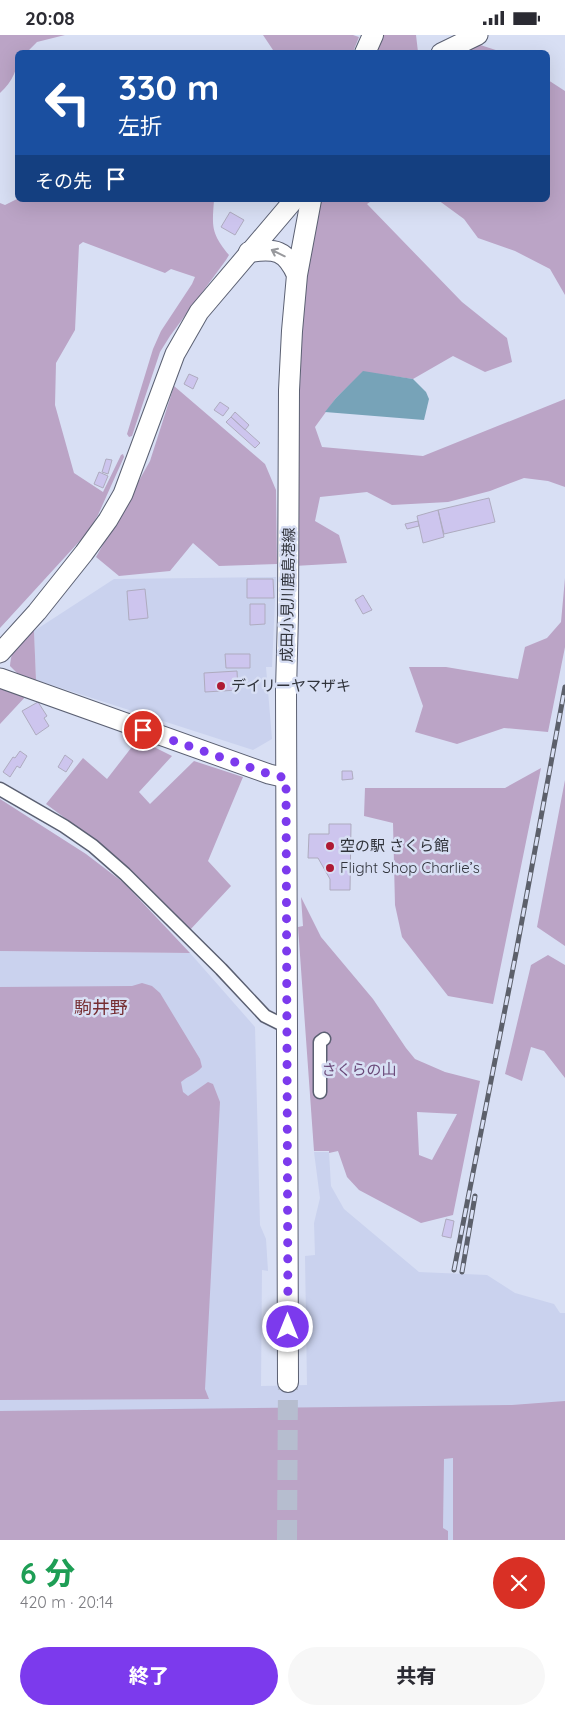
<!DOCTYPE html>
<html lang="ja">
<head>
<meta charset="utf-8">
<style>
  body { margin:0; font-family:Quicksand,"Noto Sans JP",sans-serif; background:#f7f7f7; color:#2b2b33; height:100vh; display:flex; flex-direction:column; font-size:19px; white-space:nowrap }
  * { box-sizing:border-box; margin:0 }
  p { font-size:16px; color:#7c7c81 }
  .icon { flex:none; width:28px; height:28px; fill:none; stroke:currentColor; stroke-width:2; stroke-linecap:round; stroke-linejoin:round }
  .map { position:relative; height:1505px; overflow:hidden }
  .drawer { display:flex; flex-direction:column; background:#fff; flex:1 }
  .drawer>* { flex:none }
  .guide { position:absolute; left:15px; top:15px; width:535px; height:152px; border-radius:8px; box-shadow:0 5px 20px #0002; background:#1a4fa0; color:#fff; overflow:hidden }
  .pin { position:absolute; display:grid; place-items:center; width:42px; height:42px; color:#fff; margin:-21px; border:2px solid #fff; border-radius:50%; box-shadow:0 1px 5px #0007 }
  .me { position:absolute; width:55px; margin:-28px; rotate:0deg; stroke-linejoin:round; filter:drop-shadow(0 0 4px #0008) }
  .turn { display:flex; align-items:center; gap:18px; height:105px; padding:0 20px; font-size:22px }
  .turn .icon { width:65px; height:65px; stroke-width:2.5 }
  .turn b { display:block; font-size:35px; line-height:42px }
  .then { display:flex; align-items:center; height:48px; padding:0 20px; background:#0003; gap:10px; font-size:19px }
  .round { display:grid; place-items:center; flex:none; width:52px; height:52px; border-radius:26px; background:#f7f7f7 }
  .headline { display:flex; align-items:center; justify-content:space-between; height:85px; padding:0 20px }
  h1 { font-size:30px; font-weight:800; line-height:38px; color:#1e9e55 }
  .button { display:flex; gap:10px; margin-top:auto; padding:10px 20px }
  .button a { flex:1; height:58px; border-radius:30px; background:#7c3aed; color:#fff; font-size:20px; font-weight:800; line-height:58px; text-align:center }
  .button a+a { background:#f7f7f7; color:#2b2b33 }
  .status { display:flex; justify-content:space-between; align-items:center; height:35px; padding:0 25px; background:#fff; direction:ltr }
  .status svg { height:14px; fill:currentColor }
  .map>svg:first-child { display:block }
  .built { fill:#cad2ee }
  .green { fill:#bba4c6; fill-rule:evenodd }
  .water { fill:#77a3b8 }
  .building { fill:#cdc5ee; stroke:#aeabbf }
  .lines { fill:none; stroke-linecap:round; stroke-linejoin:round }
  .primary-tunnel { stroke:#b6bdcf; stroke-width:20; stroke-dasharray:20 10; stroke-linecap:butt }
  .street-casing { stroke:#5b6072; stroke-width:15 }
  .secondary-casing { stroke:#5b6072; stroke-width:21 }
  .primary-casing { stroke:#5b6072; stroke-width:22 }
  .street { stroke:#fff; stroke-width:12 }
  .secondary { stroke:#fff; stroke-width:19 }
  .primary { stroke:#fff; stroke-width:20 }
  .rail-casing { stroke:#5c606b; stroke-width:5 }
  .rail { stroke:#d8dff4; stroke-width:3; stroke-dasharray:9; stroke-linecap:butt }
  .oneway { stroke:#98999d }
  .route { stroke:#7c3aed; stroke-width:9; stroke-dasharray:0 16.2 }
  .poi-dot { fill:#ae1a33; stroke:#d8dff4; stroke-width:2 }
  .labels { text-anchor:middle; stroke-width:5; stroke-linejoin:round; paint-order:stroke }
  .street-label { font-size:15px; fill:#30333b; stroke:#d8dff4 }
  .poi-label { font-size:15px; fill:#30333b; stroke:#d8dff4; text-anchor:start }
  .park-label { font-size:15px; fill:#694878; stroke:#d8dff4 }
  .quarter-label { font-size:18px; fill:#762f33; stroke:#d8dff4 }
</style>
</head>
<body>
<div class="status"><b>20:08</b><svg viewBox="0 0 49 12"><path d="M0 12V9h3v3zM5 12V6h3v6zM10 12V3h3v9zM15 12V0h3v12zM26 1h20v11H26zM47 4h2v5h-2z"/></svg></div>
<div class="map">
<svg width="565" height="1505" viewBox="0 0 565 1505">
  <rect width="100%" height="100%" fill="#d8dff4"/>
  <path class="built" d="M276,542L272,632H266L272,704L253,715L36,645L34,596L114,544Z
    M0,916L190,918L255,992L260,1190L266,1204L268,1236L262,1235L261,1351L307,1350L305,1221L315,1220L314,1188L320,1163L314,1117H329L331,1151L344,1174L419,1237L487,1240L515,1258L554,1269L560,1278H565V1505H0Z"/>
  <path class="green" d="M0,0H65L37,7L27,17L18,18C18,34 13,46 0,58Z
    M263,0H353L359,2L353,17L275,18Z
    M383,0H416L418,17L374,18Z
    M474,8L502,17L456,18Z
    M548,45L565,56V260L550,234L515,216L478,203L464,184L438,165H548Z
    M17,164L18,165H214C212,192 211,198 229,220L226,225L170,301L160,317L132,401L129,402L127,399L153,314L161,296L192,249L195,242L171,234L165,238L83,207L79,210L75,295L56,328L55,370L74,438L103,457L121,420L123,419L124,422L98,480L87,498L0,593V168L5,170Z
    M318,165H373L367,169L462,267L507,303L512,327L485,337L453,321L413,344L363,337L336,363L315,392L322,412L423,421L565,364V452L548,446L524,443L490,456L448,467L392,470L367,457L320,462L315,486L339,500L347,528L294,531L303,260Z
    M174,351L265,429L276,455L277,529L219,531L193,508L170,536L119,541L96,522L150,426Z
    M565,543V612L548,697L504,693L457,709L415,697L423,671L409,632H446L518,644L525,612L547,603L561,587Z
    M34,596L36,645L18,639L10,631C12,611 17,606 34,596Z
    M0,652L27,660L0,689Z
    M138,704L172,721L139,757L150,769L194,726L243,742L208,826L231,851L189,896L104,812L46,769L83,723L107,744Z
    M541,733L493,969L448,961L402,902L395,870L393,788L364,781L365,753H505Z
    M565,745V911L537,892Z
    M0,764L86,819L124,848L190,918L0,916Z
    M301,862L321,902L373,964L406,1013L415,1024L445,1037L480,1046L453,1180L421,1188L359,1155L347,1142L338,1116L329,1118V1116H314L298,892L303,891ZM417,1077L457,1079L432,1125L419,1120Z
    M548,920L565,930V1043L544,1016L531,1012L522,1046L505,1039L531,930Z
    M142,948L152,951L160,958L200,1024L202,1032C196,1039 188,1041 181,1047L183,1057L188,1061L208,1047L213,1049L220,1067L205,1354L209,1364L0,1365V952L132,951Z
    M565,1366V1505H453V1423L444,1424L443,1493L448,1496V1505H0V1376L512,1370Z"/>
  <path class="water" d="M363,336L413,344L426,357L429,364L424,385L325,377L336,363Z"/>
  <path class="building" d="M230,177L244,185L235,200L221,192Z
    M189,339L198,343L193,354L184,349Z
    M220,367L229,373L223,381L214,375Z
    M235,377L249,390L245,395L231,382Z
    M231,382L260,408L255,413L226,387Z
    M106,424L112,425L108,439L102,437Z
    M99,437L108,441L103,453L94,449Z
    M489,463L495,487L444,499L438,475Z
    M438,475L444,502L423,508L417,481Z
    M418,486L419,491L407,494L405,489Z
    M247,544H273L274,563H247Z
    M145,554L148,583L129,585L127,556Z
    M363,560L372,575L363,579L355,565Z
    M250,569H265V589L250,590Z
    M225,619H250V633H226Z
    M237,636L238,655L205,657L204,638Z
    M38,667L47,681L44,683L49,691L36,700L22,676Z
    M20,716L27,721L20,733L17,731L10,742L3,737L13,722L15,723Z
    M65,720L73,726L66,737L58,732Z
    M342,736H352L353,744L342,745Z
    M329,789H351L350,855H330V844L318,823H308L309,799H329Z
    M446,1184L454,1186L451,1203L442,1201Z"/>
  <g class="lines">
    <path class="primary-tunnel" d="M287,1505L288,1347"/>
    <g class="street-casing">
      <path id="street" d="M0,754L64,791L93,811L125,839L221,934L265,981L287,992
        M320,1057V1007L324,1004"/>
    </g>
    <g class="secondary-casing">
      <path id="secondary" d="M441,18L478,0
        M0,618L37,577L84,518L108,485L123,459L175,319L199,277L294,165
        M0,643L269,739L286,743"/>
    </g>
    <g class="primary-casing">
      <path id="primary" d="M365,18L373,0
        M249,217C275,213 286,215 297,240
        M288,1347L286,655L288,580L289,355L292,296L297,240L311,165"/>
    </g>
    <use href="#street" class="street"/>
    <use href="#secondary" class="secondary"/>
    <use href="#primary" class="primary"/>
    <g class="rail-casing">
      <path id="rail" d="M454,1235L516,918L565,652
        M462,1237L475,1161"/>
    </g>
    <use href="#rail" class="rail"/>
  </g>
  <defs><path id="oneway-shaft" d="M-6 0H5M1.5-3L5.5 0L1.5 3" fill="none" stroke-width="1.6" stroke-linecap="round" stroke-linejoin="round" transform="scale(1.25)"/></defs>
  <use class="oneway" href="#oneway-shaft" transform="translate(278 218) rotate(-154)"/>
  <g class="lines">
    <path class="route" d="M143,695L269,739L286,743L288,1292"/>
  </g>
  <g class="poi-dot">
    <circle cx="221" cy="651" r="5"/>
    <circle cx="330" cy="811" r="5"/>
    <circle cx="330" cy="833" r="5"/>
  </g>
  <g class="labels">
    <g class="street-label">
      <text transform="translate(288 560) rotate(-89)" y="5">成田小見川鹿島港線</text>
    </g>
    <g class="poi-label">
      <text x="231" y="656">デイリーヤマザキ</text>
      <text x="340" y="816">空の駅 さくら館</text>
      <text x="340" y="838">Flight Shop Charlie’s</text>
    </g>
    <g class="park-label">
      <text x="359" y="1040">さくらの山</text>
    </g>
    <g class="quarter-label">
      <text x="101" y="979">駒井野</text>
    </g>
  </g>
</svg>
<div class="pin" style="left:143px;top:695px;background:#d93025"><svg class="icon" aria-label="arrive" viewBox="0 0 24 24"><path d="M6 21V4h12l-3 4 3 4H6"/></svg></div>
<svg class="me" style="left:288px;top:1292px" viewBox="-20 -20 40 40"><circle r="17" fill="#7c3aed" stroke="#fff" stroke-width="3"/><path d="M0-11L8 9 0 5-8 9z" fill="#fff"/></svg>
<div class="guide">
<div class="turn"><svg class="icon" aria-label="left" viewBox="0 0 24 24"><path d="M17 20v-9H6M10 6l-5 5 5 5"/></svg><div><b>330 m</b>左折</div></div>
<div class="then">その先<svg class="icon" aria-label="arrive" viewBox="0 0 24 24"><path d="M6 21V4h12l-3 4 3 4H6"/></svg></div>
</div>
</div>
<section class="drawer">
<div class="headline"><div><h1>6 分</h1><p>420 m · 20:14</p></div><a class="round" style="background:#d93025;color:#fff"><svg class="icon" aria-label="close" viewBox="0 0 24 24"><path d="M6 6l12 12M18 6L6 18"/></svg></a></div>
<div class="button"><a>終了</a><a>共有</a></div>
</section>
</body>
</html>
